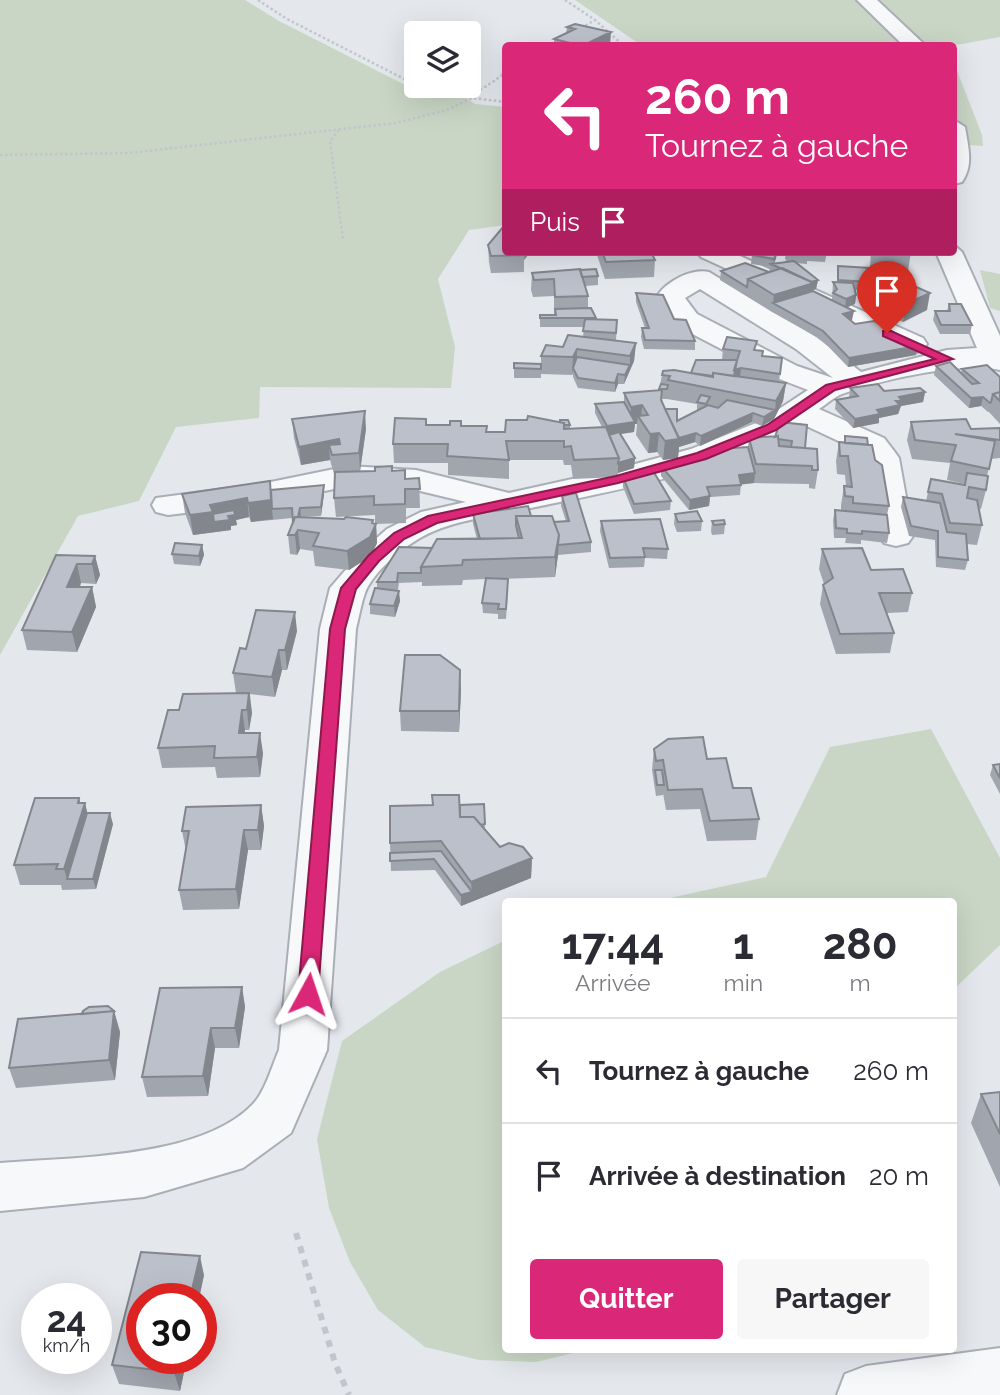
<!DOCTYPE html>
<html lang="fr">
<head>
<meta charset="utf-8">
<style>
  body { margin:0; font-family:Raleway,sans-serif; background:#f7f7f7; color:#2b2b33; height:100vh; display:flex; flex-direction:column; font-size:26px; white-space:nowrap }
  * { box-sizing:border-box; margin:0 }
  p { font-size:23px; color:#7c7c81 }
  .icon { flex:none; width:38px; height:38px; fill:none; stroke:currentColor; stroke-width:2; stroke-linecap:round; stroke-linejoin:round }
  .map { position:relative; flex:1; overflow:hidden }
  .drawer { position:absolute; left:502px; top:898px; width:455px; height:455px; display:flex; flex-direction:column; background:#fff; border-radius:7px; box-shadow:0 7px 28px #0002 }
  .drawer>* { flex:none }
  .hud { position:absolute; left:502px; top:42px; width:455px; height:214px; border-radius:7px; box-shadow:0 7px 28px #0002; background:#db2777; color:#fff; overflow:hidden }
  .buttons { position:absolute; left:404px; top:21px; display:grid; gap:14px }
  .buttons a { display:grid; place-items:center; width:77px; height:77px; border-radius:7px; background:#fff; box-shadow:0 7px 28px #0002; font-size:35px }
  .speed { position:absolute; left:21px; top:1283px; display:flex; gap:14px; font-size:35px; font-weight:700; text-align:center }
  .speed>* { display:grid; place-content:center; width:91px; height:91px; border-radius:50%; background:#fff; box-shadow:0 7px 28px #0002; line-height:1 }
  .speed small { font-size:18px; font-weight:400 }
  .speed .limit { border:10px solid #d22; background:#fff; color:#111 }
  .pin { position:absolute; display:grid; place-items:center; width:60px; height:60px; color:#fff; margin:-72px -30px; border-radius:50% 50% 50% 0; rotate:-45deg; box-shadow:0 0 7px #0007 }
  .pin .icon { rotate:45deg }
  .me { position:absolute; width:77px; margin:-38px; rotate:5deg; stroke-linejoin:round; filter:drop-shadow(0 0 5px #0008) }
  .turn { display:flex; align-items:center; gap:24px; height:147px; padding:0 28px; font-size:32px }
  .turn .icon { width:91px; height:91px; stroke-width:2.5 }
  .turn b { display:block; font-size:49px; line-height:60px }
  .then { display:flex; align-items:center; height:66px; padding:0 28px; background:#0003; gap:14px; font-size:26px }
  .eta { display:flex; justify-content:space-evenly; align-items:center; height:119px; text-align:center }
  .eta b { font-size:42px; font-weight:700; line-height:49px }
  .primary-button { display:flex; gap:14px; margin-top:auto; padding:14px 28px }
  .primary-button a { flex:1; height:80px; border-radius:7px; background:#db2777; color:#fff; font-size:28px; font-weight:700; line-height:80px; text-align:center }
  .primary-button a+a { background:#f7f7f7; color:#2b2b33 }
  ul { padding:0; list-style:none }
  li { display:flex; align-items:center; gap:21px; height:105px; padding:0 28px; border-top:2px solid #e1e1e2 }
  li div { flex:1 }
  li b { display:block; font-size:26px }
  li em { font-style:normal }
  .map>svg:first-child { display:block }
  .green { fill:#c9d6c5 }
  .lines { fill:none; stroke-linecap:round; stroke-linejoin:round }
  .minor-casing { stroke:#a9aeb7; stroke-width:4 }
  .path-far1 { stroke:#c2c5cb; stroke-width:2.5; stroke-dasharray:2.5 2.5; stroke-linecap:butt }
  .path { stroke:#c2c5cb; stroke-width:6; stroke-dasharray:7 7; stroke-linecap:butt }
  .minor { fill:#f7f8fa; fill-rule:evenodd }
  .wall { fill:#a1a5ae; fill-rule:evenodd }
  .shaded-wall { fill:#83868d }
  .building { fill:#bbc0ca; stroke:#83868d; stroke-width:2 }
  .route { fill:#db2777; stroke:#8e194d; stroke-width:2 }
</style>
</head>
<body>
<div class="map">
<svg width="1000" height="1395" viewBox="0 0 1000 1395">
  <rect width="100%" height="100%" fill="#e4e7ec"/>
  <path class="green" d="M0,0H245L279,21L419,92L459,93L475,104L506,107V225L469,230L438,279L455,347L451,388L260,387L259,418L176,427L139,501L78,516L0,655Z
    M575,0H1000V37L951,46L641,45Z
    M954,63L982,135L983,146L954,144Z
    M980,270L1000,274V311L990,308Z
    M931,729L1000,858V945L954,989V901H656L766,877L830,747Z
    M506,940V1349H590L536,1362L479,1360L425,1347L378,1310L350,1262L329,1208L317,1139L342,1041L440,972Z"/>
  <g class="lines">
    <g class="minor-casing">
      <path id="minor" d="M857,0H877L926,46H904Z
        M954,120L965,127C968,146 974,165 962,182L954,184Z
        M954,245L962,252L1000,336V370C963,361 879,380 842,394C834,397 827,404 819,409L884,438L894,451L899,458L913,536L908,543L896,546L884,543L879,536L867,459L862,452L800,423C728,473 603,492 517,511C482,518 443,522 412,543C396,553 371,576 365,593C361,604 359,617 356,629L327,1050L291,1133L243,1168L144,1197L0,1211V1163C72,1157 201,1159 253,1104C265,1092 272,1066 279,1050L320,629L330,588L362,551L387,529L421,512L466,502L416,490L349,486L261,504L168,515L156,512L152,505L156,498L261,484L349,466L416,470L509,493L613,470L691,449L761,421L808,390L777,378L677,326L657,296C667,281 692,268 709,272L816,337L861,372L947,350L977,348L936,252H954ZM700,289L796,349L833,378L797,366L697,314L685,298Z
        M697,252H731L923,338L927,344L923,350L913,353L903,350L701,257Z
        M1000,1348V1395H837L845,1374L866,1366Z"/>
    </g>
    <path class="path-far1" d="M258,0L287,19L416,85
      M565,0L595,20L624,46
      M581,28L595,20
      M549,46L558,41
      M418,86C458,105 472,98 506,72
      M339,130L330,141L343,239
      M0,155L130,153L395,123L447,110L472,98L506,102"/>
    <path class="path" d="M296,1233L335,1363L349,1395"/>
    <use href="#minor" class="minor"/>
  </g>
  <path class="wall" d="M575,24L610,46H554V39L566,33L567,27Z
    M488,245L528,255L524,260V272L491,273L489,262Z
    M596,252H651L655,260L654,277L605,279Z
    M777,252L774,263L787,262L785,259L786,252H827L825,262L807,261V264L796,263L818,280L816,289L813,290V291L832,300L833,282H837L838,266L871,278L907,283L927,310L903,322L871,307L866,295L867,290H855L856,295L855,304L846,308L852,320H850L855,324L918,346L916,355L848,367L822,340L772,312L720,280L721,271L769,272L770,267L751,264L752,255Z
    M871,252H911L908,271L870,268Z
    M580,270L598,276V285L585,286L588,296V308L596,319L617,320L616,341L636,343L634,361L624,384H618L615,392L578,388L573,377V374L572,375L541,374V378H514V363L541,364V356L563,347L583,337L584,327H540V315H554V296L533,297L531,290L532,273Z
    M636,293L674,319L695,341V350L644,349L641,337L642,328H645L636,302Z
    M949,304L972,325L970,334H940L933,320L935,311H947Z
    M723,349L756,350L762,356L782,358L779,382L786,383L783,401L774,419L762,426L752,422L700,446L695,442L679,447L678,458L663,460L657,452L648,453L636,435L637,424H635L634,432L621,434L635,458L634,468L618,473V477L573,479L571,465H564L563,460H509V479L448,475V463H394L393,444L426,425L461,426L487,432H505L570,425V429L602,427L595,413V404L624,402V393L659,390L662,375L691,373L722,360ZM662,399H667L697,404V411L677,421L665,409Z
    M936,366L961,373L962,369L1000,377V424L989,412H988L981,406L969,408L934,375Z
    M850,388L884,391L925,392L923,402L901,406L898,414L879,418V423L853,428L835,409L836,400L849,398Z
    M292,419L366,429L360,471H392L405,479L419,478L420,508H406V523L376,524L377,543L371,556L349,570L315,566L313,551L300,549L297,555L290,554L288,535L292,524V518L251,522L249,517L236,520L237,525L231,526V530L193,535L185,513L182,494L271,490L324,485V494L321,516L301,517L375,524V515L336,517L334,498L335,474H334L330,460L301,465L294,438Z
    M780,422L805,448L818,470L815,489L809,488V484L754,483L741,484L740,495L710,497L709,506L689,510L661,476V466L748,447L749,438L775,437Z
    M911,422L971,429L1000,428V458L991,459L987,476L986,490L981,509L978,508L982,525L977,545L967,544L968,560L965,570L936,567L935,540L909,536L901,507L903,497L926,501L931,479L965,485V484L947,480L950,463L912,459L907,440Z
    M845,436L868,445L875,460L889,506L887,515L889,533L887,543L861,540V544L845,543L846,538H834L833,520L835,510L841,511V505L844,486H846L845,475L837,474L836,461L839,442L844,443Z
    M623,477L671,501L670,510L634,514L623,487Z
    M562,496L591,542V552L558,555L555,577L501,579L508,589L506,619H498V614L483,613L482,603L486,579L463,580L462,585L422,586V582L399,583L398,590L400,601L395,617L370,614V604L377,588V582L432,548L477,539L473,524V514L531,516L554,522L566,521L561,506Z
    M675,514L702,521L701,531L677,532L674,524Z
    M601,521L668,549L667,559L645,558L644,567L609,568L600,531Z
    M712,521L725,524L724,534L712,535L711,531Z
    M202,545L204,555L200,566L174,564L172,554Z
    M822,549L871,570L912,593L908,612L887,613L894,633L890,653L836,654L820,604L823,585L824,584L819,569Z
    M56,555L95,556L100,575L96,584L81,583L80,587H92L96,607L77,652L27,650L22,630Z
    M297,631L287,670H282L275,697L250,694L252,713L249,730H245V733L263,753L260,777L217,778L215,767L162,768L158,748L179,710L236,693L233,673L246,649Z
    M461,690L459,732L401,731L400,711Z
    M654,749L707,759L759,819L756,840L707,841L700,809L666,810L663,793V795L656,796L652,770Z
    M1000,764V794L990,775L993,765Z
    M79,798L80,803H85L87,813L113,824L96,889L62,890L61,885H20L14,865Z
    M484,804L485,829L500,847L532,858L531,878L461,906L435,870L391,871L390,843L433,805L460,815Z
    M261,805L264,826L261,850H248L239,909L183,910L179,890L186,851L182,831Z
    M242,987L245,1007L239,1048H215L208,1096L147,1097L142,1077Z
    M114,1011L120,1032L115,1080L16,1088L9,1068Z
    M1000,1092V1187L971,1123L981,1094Z
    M204,1275L180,1391L119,1384L112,1365Z"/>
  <path class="shaded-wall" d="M611,32L610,46H582Z
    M523,252H528V255L524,260L525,255Z
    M777,252L776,259L773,265L774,259Z
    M818,280L816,289L813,290L812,300L773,303L774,295Z
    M930,293L927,310L903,322L906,304Z
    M856,295L855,304L845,308L846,299Z
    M854,311L852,320L842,323L843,314Z
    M636,343L634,361L624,384L625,375L630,365V356Z
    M918,346L916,355L848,367L849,358Z
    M577,349V367L573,368L572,375L573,357Z
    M741,368L739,386L732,388L734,370Z
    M618,374V384L615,392V383Z
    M786,383L783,401L774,419L762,426L764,417L775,410L776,401Z
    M925,392L923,402L901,406L898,414L879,418V423L853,428L855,419L877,410L899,397Z
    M983,397L981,406L969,408L971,398Z
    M642,405L641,422L638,416L637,424H635L634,432L606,436L607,426L630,423L631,407Z
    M365,411L366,429L360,471L359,453Z
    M753,413L752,422L700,446L701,436Z
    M659,433L657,452L648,453L650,434Z
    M696,433L695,442L679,447L678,458L663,460L665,441Z
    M339,439L340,455L329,445L330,460L301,465L299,447Z
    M635,458L634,468L618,473V463Z
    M755,473L754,483L738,485L739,475Z
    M324,485V494L321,516V507Z
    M710,496L709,506L689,510L690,500Z
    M247,498L249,517L236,520L237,525L231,526V530L193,535L190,515L210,505Z
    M271,500L273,519L251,522L248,503Z
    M300,508L301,517L298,532L300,549L297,555L295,535Z
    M373,520L374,529L376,524L377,543L371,556L349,570L347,551Z
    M559,535L558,555L555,577V557Z
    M202,545L204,555L200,566L199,556Z
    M95,556L100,575L96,584L92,564Z
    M77,564L81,583L72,606L67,587Z
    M92,587L96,607L77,652L72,632Z
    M399,591L400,601L395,617L394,606Z
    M295,612L297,631L287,670L285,650Z
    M279,650L282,670L275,697L272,677Z
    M460,670L461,690L459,732V711Z
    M249,693L252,713L249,730L247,710Z
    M242,710L245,730L242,753L239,733Z
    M260,733L263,753L260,777L257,757Z
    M79,798L82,811L85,803L90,824L67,879L64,869Z
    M261,805L264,826L261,850L258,830Z
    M110,813L113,824L96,889L93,879Z
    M244,830L248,850L239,909L236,889Z
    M532,858L531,878L461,906V895L472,892L471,882Z
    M242,987L245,1007L239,1048L235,1028Z
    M114,1011L120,1032L115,1080L109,1060Z
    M211,1028L215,1048L208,1096L203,1076Z
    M200,1256L204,1275L199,1298H190Z
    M177,1358H187L180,1391L174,1372Z"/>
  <path class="building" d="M575,24L611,32L582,46L554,39L575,29L567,27Z
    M503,227H506V252H524L525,255L491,256L488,245Z
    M602,252H651L655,260L606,262Z
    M753,252H777L774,259L752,255Z
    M788,252H808V255L788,253Z
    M808,252H827V254Z
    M887,252H911V254Z
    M794,261L818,280L811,282L771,264Z
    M745,263L769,272L748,279L747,287L721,271Z
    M838,266L870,268L871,278H869L868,282L838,280Z
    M782,268L814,283L774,295L748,279Z
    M580,269L588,296L555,297L554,279L534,280L532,273Z
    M596,269L598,276L582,277L580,270Z
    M906,275L907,283L930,293L906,304L874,290L869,278Z
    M833,282L853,283L856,295L846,299L833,293L837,289Z
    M813,291L854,311L843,314L855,324L874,321L918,346L849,358L823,331L773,303Z
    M636,293L663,295L674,319L686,320L695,341L645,340L642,328H649Z
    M949,304H961L972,325H941L935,311H950Z
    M591,308L596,318H540V315H556L555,309Z
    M585,319L617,320L616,333L583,331Z
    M568,335L636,343L630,356L577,349L573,357L541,356L546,345L563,347Z
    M727,337L757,341L754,350L763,351L762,356L782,358L780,374L741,368L734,370L740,351L723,349Z
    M577,357L630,365L625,375L618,374L615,383L578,378L573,368Z
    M696,360H737L734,376L713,373V376L691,373Z
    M950,362L972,384L979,383L962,369L987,365L1000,377V392L993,394L991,402L990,403L983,397L971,398L936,366Z
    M514,363L541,364V369L514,368Z
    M674,370L713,377V373L786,383L776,401L668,380L670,376L662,375L663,371Z
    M661,384L668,385L667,389H659Z
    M878,384L884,391L920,388L925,392L899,397L902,401H896L900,405L877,410L880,414L855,419L836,400L858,396L850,388Z
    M662,390L661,400L679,439L665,441L659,433L650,434L638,416L648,415L642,405L631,407L624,393Z
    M1000,392V401L993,394Z
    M701,395L710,397L706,404L697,402Z
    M727,400L775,410L764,417L753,413L701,436L696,433L679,438L665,409H677V421L708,405L718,408Z
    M624,402L635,422L607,426L595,404Z
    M365,411L359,453L332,455L329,445L340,444L339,439L299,447L292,419Z
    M528,416L564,423V429L606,427L619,458L574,460L571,446L564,447V441H506L509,460L447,456L448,444H393L395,418L426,419V425H450V421H461V426H487L486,432H505L506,420H527Z
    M966,419L971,429L1000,428V440L955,434L995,441L989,469L951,461L956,445L915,440L911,422Z
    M560,420H568L570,425H564V423H560Z
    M780,422L807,425L805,448L791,447L792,441L778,439V436L775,437Z
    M619,432L635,458L618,463L619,458L609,435Z
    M778,436L779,446L817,449L818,470H812V466L756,464L749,438Z
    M845,436L867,438L868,445L845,443Z
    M839,442L872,445L875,460L882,465L889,506L853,503V497L845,496L844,486L852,487L848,456H840Z
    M748,447L755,473L739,475L741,485L707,487L710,496L690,500L661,466L718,449Z
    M392,466V471L405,470V479L419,478L420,489H405V504L374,505V496L334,498L335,472L375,471V467Z
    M652,469L671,501L634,504L623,477Z
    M967,473L988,476L986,490L969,487L967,498L977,500L982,525L950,523L942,494L928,492L931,479L965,485Z
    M270,481L271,500L248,503L247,498L210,505L213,512L190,515L182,494Z
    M324,485L321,507L300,508L298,517H295L293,523L292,508L272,509L271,490Z
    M576,493L591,542L558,545L559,535L554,522L569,521L562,496Z
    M903,497L940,503L947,532L966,534L968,560L938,557V531L911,526Z
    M528,506L531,516H516V526L519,538L480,539L473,514Z
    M234,510L235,515L228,516L230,520L214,522L213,514Z
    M835,510L887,515L889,533L862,531V534L847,533V529L836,528Z
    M697,511L702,521L678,522L675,514Z
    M516,516H552L559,535L555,557L463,560L462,565L421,567L437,539L522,538Z
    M295,517L344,519L346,517L373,520L372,523L376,524L370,537L347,551L313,546L319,533L298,530L295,535H288Z
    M660,519L668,549L643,548L645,557L610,558L601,521Z
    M724,520L725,524L714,525L712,521Z
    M175,543L202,545L199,556L172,554Z
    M399,547L432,548L421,567V573H398L397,582H377Z
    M862,548L871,570L903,569L912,593H879L894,633L840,634L823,585L833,578L822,549Z
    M56,555L95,556L92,564H77L67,587H92L72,632L22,630Z
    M486,578L508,579L506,609H498L499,604L482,603Z
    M375,588L399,591L394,606L370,604Z
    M256,610L295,612L285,650H279L272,677L233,673L240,648L246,649Z
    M405,655H440L460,670L459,711H400Z
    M249,693L247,710H242L239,733H260L257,757L214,758L215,746L158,748L168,710H179L183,694Z
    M703,737L707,759L726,758L733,788H751L759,819L710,821L702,789L668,790L663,760L656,761L654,749L668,739Z
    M1000,764V778L993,765Z
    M655,770H662L664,785H657Z
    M432,795H459L460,817H474L500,847L509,843L523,847L532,858L471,882L441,841L390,843V806L433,805Z
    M35,798H79L78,803H85L64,869H56L58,864L14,865Z
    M484,804L485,824L481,825L474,817H460V805Z
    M261,805L258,830H244L236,889L179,890L189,831H182L186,807Z
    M87,813H110L93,879H67Z
    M441,851L472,892L461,895L434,859L390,861V853Z
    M242,987L235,1028H211L203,1076L142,1077L160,988Z
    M108,1006L114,1011L82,1014L83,1011L89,1007Z
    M114,1011L109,1060L9,1068L18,1019Z
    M1000,1092V1134L981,1094Z
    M141,1252L200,1256L190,1298H142V1358H177L174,1372L112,1365Z"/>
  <path class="route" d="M883,331H891L953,359L835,390L776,430L706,459L618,483L437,523L404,539L379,561L356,589L345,629L318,994L315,1000H301L298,994L330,629L341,588L369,555L394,533L428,516L616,476L697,453L767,425L826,385L935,359L883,336Z"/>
</svg>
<div class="buttons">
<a><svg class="icon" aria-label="layers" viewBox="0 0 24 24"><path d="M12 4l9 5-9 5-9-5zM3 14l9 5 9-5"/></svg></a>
</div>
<div class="speed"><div>24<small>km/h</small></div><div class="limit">30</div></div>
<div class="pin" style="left:887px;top:333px;background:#d93025"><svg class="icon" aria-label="arrive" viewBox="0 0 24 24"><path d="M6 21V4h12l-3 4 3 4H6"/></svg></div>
<svg class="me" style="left:308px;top:994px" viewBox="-20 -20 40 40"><path d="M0-17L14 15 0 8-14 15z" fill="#db2777" stroke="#fff" stroke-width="4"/></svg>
<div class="hud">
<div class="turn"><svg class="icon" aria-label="left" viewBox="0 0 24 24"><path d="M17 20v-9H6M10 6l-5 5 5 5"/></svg><div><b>260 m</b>Tournez à gauche</div></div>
<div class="then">Puis<svg class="icon" aria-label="arrive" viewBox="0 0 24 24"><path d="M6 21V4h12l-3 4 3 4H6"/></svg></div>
</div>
<section class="drawer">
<div class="eta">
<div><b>17:44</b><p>Arrivée</p></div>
<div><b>1</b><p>min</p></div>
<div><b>280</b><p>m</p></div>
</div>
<ul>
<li><svg class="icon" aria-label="left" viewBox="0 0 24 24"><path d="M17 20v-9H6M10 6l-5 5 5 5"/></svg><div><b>Tournez à gauche</b></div><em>260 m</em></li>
<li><svg class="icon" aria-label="arrive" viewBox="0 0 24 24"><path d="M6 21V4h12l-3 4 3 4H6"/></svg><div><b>Arrivée à destination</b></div><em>20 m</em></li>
</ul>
<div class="primary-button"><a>Quitter</a><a>Partager</a></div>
</section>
</div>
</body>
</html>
